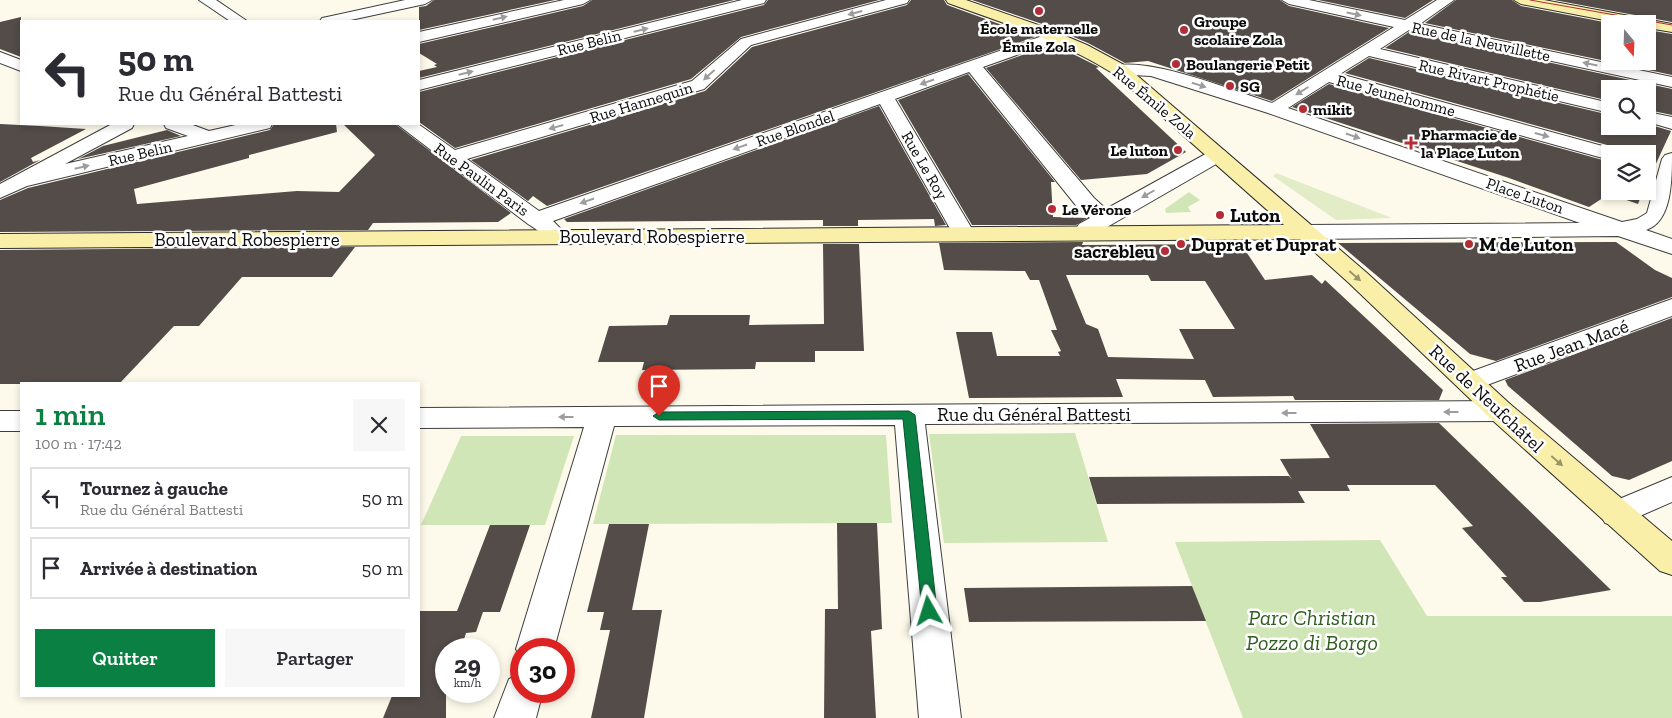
<!DOCTYPE html>
<html lang="fr">
<head>
<meta charset="utf-8">
<style>
  body { margin:0; font-family:"Zilla Slab",serif; background:#f7f7f7; color:#2b2b33; height:100vh; display:flex; flex-direction:column; font-size:19px; white-space:nowrap }
  * { box-sizing:border-box; margin:0 }
  p { font-size:16px; color:#7c7c81 }
  .icon { flex:none; width:28px; height:28px; fill:none; stroke:currentColor; stroke-width:2; stroke-linecap:round; stroke-linejoin:round }
  .map { position:relative; flex:1; overflow:hidden }
  .sheet { position:absolute; left:20px; top:382px; width:400px; height:315px; display:flex; flex-direction:column; background:#fff; border-radius:0px; box-shadow:0 2px 8px #0003 }
  .sheet>* { flex:none }
  .top-card { position:absolute; left:20px; top:20px; width:400px; height:105px; border-radius:0px; box-shadow:0 2px 8px #0003; background:#fff; color:#2b2b33; overflow:hidden }
  .needle { width:32px; rotate:161deg }
  .fabs { position:absolute; left:1601px; top:15px; display:grid; gap:10px }
  .fabs a { display:grid; place-items:center; width:55px; height:55px; border-radius:0px; background:#fff; box-shadow:0 2px 8px #0003; font-size:25px }
  .speed { position:absolute; left:435px; top:638px; display:flex; gap:10px; font-size:25px; font-weight:700; text-align:center }
  .speed>* { display:grid; place-content:center; width:65px; height:65px; border-radius:50%; background:#fff; box-shadow:0 2px 8px #0003; line-height:1 }
  .speed small { font-size:12px; font-weight:400 }
  .speed .limit { border:8px solid #d22; background:#fff; color:#111 }
  .pin { position:absolute; display:grid; place-items:center; width:42px; height:42px; color:#fff; margin:-51px -21px; border-radius:50% 50% 50% 0; rotate:-45deg; box-shadow:0 0 5px #0007 }
  .pin .icon { rotate:45deg }
  .me { position:absolute; width:55px; margin:-28px; rotate:354deg; stroke-linejoin:round; filter:drop-shadow(0 0 4px #0008) }
  .turn { display:flex; align-items:center; gap:18px; height:105px; padding:0 15px; font-size:22px }
  .turn .icon { width:65px; height:65px; stroke-width:2.5 }
  .turn b { display:block; font-size:35px; line-height:42px }
  .round { display:grid; place-items:center; flex:none; width:52px; height:52px; border-radius:0px; background:#f7f7f7 }
  .summary { display:flex; align-items:center; justify-content:space-between; height:85px; padding:0 15px }
  h1 { font-size:30px; font-weight:600; line-height:38px; color:#0b8043 }
  .cta { display:flex; gap:10px; margin-top:auto; padding:10px 15px }
  .cta a { flex:1; height:58px; border-radius:0px; background:#0b8043; color:#fff; font-size:20px; font-weight:600; line-height:58px; text-align:center }
  .cta a+a { background:#f7f7f7; color:#2b2b33 }
  ul { padding:0; list-style:none }
  li { display:flex; align-items:center; gap:15px; height:62px; margin:0 10px 8px; padding:0 5px; border:2px solid #e1e1e2; border-radius:0px }
  li div { flex:1 }
  li b { display:block; font-size:19px }
  li em { font-style:normal }
  .map>svg:first-child { display:block }
  .green { fill:#d1e6b7 }
  .pitch { fill:#e2edc8 }
  .building { fill:#534c48; fill-rule:evenodd }
  .lines { fill:none; stroke-linecap:round; stroke-linejoin:round }
  .street-casing { stroke:#3e3e3e; stroke-width:2 }
  .secondary-casing { stroke:#2d2d2d; stroke-width:2 }
  .street { fill:#fff; fill-rule:evenodd }
  .secondary { fill:#faefa9; fill-rule:evenodd }
  .tram { stroke:#b32c36; stroke-width:1 }
  .oneway { fill:#9d9d9d }
  .oneway2 { fill:#9a946a }
  .route { fill:#0b8043; stroke:#07532c }
  .poi-dot { fill:#b32c36; stroke:#fff; stroke-width:2 }
  .labels { text-anchor:middle; stroke-width:5; stroke-linejoin:round; paint-order:stroke }
  .far-poi-label { font-size:16px; font-weight:bold; fill:#0b0b0b; stroke:#fff; text-anchor:start }
  .far-street-label { font-size:16px; fill:#0b0b0b; stroke:#fff }
  .poi-label { font-size:19px; font-weight:bold; fill:#0b0b0b; stroke:#fff; text-anchor:start }
  .street-label { font-size:19px; fill:#0b0b0b; stroke:#fff }
  .near-park-label { font-size:22px; font-style:italic; fill:#2f5f20; stroke:#fff }
</style>
</head>
<body>
<div class="map">
<svg width="1672" height="718" viewBox="0 0 1672 718">
  <rect width="100%" height="100%" fill="#fefaeb"/>
  <path class="green" d="M1189,192L1200,200L1188,207L1191,212L1166,213L1165,209Z
    M1075,433L1108,542L944,543L929,434Z
    M616,435H886L892,523L593,524Z
    M461,436H574L545,525H421Z
    M1380,540L1427,616H1672V718H1243L1175,542Z"/>
  <path class="pitch" d="M1276,173L1392,218L1336,220L1273,176Z"/>
  <path class="building" d="M434,0H555L419,30V7L426,6Z
    M592,0H734L419,78V71L437,67L434,65L437,64L419,53V44L583,6Z
    M768,0H879L741,37L691,79L455,148L419,122V92L764,5Z
    M911,0H944L947,5L1035,37L547,206L533,196L528,201L471,160L705,91L752,47L907,5Z
    M972,0H1280L1289,6L1389,28L1272,101L1148,61L1125,63L1088,43L1045,25Z
    M1318,0H1433L1405,18Z
    M1456,0H1512L1521,6L1614,24H1610V61H1648V30L1672,34V75L1425,23Z
    M1554,0H1672V22Z
    M21,17V57L0,49V22Z
    M1409,32L1672,89V115L1648,110V89H1610V101L1385,48Z
    M1053,44L1099,67L1096,68L1186,152L1147,174L1081,180L986,68Z
    M1369,58L1610,115V126H1648V124L1671,131L1648,181V154H1622L1618,148L1345,73Z
    M968,74L1055,182H1051L1053,217L1087,218L1076,225H972L898,100Z
    M1329,84L1610,162V191H1643L1638,204L1609,194L1589,207L1509,178L1292,107Z
    M879,106L946,225L935,226L934,219L858,220V226H823V220L567,222L564,219Z
    M0,124L40,126L86,129L31,158L33,162L40,160L0,182Z
    M274,124H336L337,132L249,155V158L134,189L137,204L297,191L339,192L375,155L343,124H395L511,213L498,222L373,223L368,230L0,232V200L28,188L270,130Z
    M167,130L181,136L78,159L103,146Z
    M1083,242L1082,245L1241,244L1265,280L1312,275L1322,284L1325,280L1443,390L1439,400H1295L1293,396L1213,397L1205,380L1116,379L1123,397L969,398L956,332H992L997,356H1060L1058,352L1061,351L1051,330H1057L1039,280H1030L1025,271L944,270L939,243ZM1066,275H1148L1151,281H1205L1235,329H1179L1194,359L1108,357L1098,329L1086,324Z
    M1616,242L1655,270L1672,278V297L1496,361L1470,354L1338,243Z
    M823,244H859L864,351H815V362H756L755,369L642,370L644,362H598L609,326L667,325L670,315H750L749,325L824,324Z
    M355,247L332,277H242L199,326H174L119,384H0V250Z
    M1672,318V461L1629,480L1612,476L1508,386L1505,380Z
    M1439,423L1611,590L1540,602H1524L1501,577H1507L1462,528L1473,526L1435,485H1347L1350,491H1298L1305,503L1097,504L1089,477L1289,476L1292,480L1280,459L1330,458L1310,424Z
    M837,523H877L882,629L871,631L876,718H824L825,609H838Z
    M609,524H649L632,610H662L644,718H591L610,630H600L604,612H587Z
    M490,525H530L500,612H483L476,632L466,633L461,649H446V718H383L392,696H419V611H457Z
    M1192,586L1206,621L969,622L964,588Z"/>
  <g class="lines">
    <g class="street-casing">
      <path id="street" d="M199,0H216L247,21H230Z
        M405,0H432L425,4L346,21H320L322,18L327,17Z
        M564,0H590L583,4L419,42V32Z
        M742,0H766L764,3L419,90V80Z
        M886,0H909L907,3L751,45L704,89L467,159L539,211L1054,32L1059,34L1062,37L1059,40L983,67L1094,198L1106,209L1211,151L1218,149L1225,151L1228,155L1225,159L1095,234L1087,236L1079,234L1076,229L1079,224L1090,218L1078,208L969,72L895,99L975,234L972,239L964,241L956,239L953,234L880,104L553,221L561,229L558,234C545,237 539,231 528,224L397,124H418L455,150L692,81L741,39Z
        M1282,0H1309L1405,20L1437,0H1454L1420,24L1672,77V87L1409,30L1380,49L1610,103V113L1369,56L1340,74L1617,150L1620,154H1610V160L1329,82L1288,108L1622,222L1637,219L1647,213L1662,159L1665,155L1672,153C1672,180 1672,222 1646,230L1672,239V254L1618,236L1305,239L1297,237L1294,232L1297,227L1305,225L1580,223L1268,113L1151,76L1114,74L1112,70L1114,66C1151,57 1234,91 1272,103L1394,27L1289,4Z
        M0,52L21,60V71L0,63Z
        M1648,112L1672,117V129L1648,122Z
        M112,124H134L132,128L65,164L188,136L166,128L164,124H190L209,131L240,124H272L270,128L27,186L0,198V184Z
        M1672,299V316L1479,388L1469,391L1459,388L1455,382L1459,376Z
        M1500,401L1510,404L1515,411L1510,418L1500,421L925,424L961,718H919L895,425L614,426L554,649H521V660L516,649L584,427L419,428V408Z
        M0,411H21V431H0Z
        M1672,477V502L1617,526L1605,523L1600,514L1605,505Z
        M521,674V691H543L536,718H494L509,679Z"/>
    </g>
    <g class="secondary-casing">
      <path id="secondary" d="M946,0H966L1044,27L1087,45L1126,66L1367,273L1510,404L1672,541V575L1660,571L1490,418L1349,283L1300,239L0,248V234L1284,225L1114,74C1063,41 1005,24 948,3Z
        M1514,0H1544L1672,24V32L1648,28V24H1625L1521,4Z"/>
    </g>
    <use href="#street" class="street"/>
    <use href="#secondary" class="secondary"/>
    <path class="tram" d="M1530,0L1672,25"/>
  </g>
  <defs><path id="oneway-solid" d="M-6-.8H1V-3.2L6.5 0L1 3.2V.8H-6Z" transform="scale(1.25)"/></defs>
  <g class="oneway">
    <use href="#oneway-solid" transform="translate(855 13) rotate(165)"/>
    <use href="#oneway-solid" transform="translate(1354 14) rotate(12)"/>
    <use href="#oneway-solid" transform="translate(500 18) rotate(-13)"/>
    <use href="#oneway-solid" transform="translate(641 30) rotate(-14)"/>
    <use href="#oneway-solid" transform="translate(1590 64) rotate(-168)"/>
    <use href="#oneway-solid" transform="translate(466 73) rotate(-14)"/>
    <use href="#oneway-solid" transform="translate(709 75) rotate(138)"/>
    <use href="#oneway-solid" transform="translate(927 82) rotate(161)"/>
    <use href="#oneway-solid" transform="translate(1199 85) rotate(17)"/>
    <use href="#oneway-solid" transform="translate(1302 91) rotate(148)"/>
    <use href="#oneway-solid" transform="translate(556 127) rotate(164)"/>
    <use href="#oneway-solid" transform="translate(1542 135) rotate(15)"/>
    <use href="#oneway-solid" transform="translate(1353 136) rotate(19)"/>
    <use href="#oneway-solid" transform="translate(740 147) rotate(161)"/>
    <use href="#oneway-solid" transform="translate(82 167) rotate(-13)"/>
    <use href="#oneway-solid" transform="translate(1148 194) rotate(150)"/>
    <use href="#oneway-solid" transform="translate(587 201) rotate(161)"/>
    <use href="#oneway-solid" transform="translate(1451 412) rotate(180)"/>
    <use href="#oneway-solid" transform="translate(1289 413) rotate(180)"/>
    <use href="#oneway-solid" transform="translate(566 417) rotate(180)"/>
  </g>
  <g class="oneway2">
    <use href="#oneway-solid" transform="translate(1355 276) rotate(41)"/>
    <use href="#oneway-solid" transform="translate(1557 461) rotate(41)"/>
  </g>
  <path class="route" d="M909,411L915,415L937,611L935,615L929,617L924,615L922,611L903,419L659,420L653,416L659,412Z"/>
  <g class="poi-dot">
    <circle cx="1039" cy="11" r="5"/>
    <circle cx="1184" cy="30" r="5"/>
    <circle cx="1176" cy="64" r="5"/>
    <circle cx="1230" cy="86" r="5"/>
    <circle cx="1303" cy="109" r="5"/>
    <path d="M1408.5 135.5h5v5h5v5h-5v5h-5v-5h-5v-5h5z"/>
    <circle cx="1178" cy="150" r="5"/>
    <circle cx="1052" cy="209" r="5"/>
    <circle cx="1220" cy="215" r="5"/>
    <circle cx="1181" cy="244" r="5"/>
    <circle cx="1469" cy="244" r="5"/>
    <circle cx="1165" cy="251" r="5"/>
  </g>
  <g class="labels">
    <g class="far-poi-label">
      <text x="1194" y="27">Groupe<tspan x="1194" dy="18">scolaire Zola</tspan></text>
      <text x="1039" y="34" text-anchor="middle">École maternelle<tspan x="1039" dy="18">Émile Zola</tspan></text>
      <text x="1186" y="70">Boulangerie Petit</text>
      <text x="1240" y="92">SG</text>
      <text x="1313" y="115">mikit</text>
      <text x="1421" y="140">Pharmacie de<tspan x="1421" dy="18">la Place Luton</tspan></text>
      <text x="1168" y="156" text-anchor="end">Le luton</text>
      <text x="1062" y="215">Le Vérone</text>
    </g>
    <g class="far-street-label">
      <text transform="translate(1481 41) rotate(12)" y="6">Rue de la Neuvillette</text>
      <text transform="translate(589 42) rotate(-14)" y="6">Rue Belin</text>
      <text transform="translate(1489 80) rotate(13)" y="6">Rue Rivart Prophétie</text>
      <text transform="translate(1396 95) rotate(15)" y="6">Rue Jeunehomme</text>
      <text transform="translate(641 102) rotate(-17)" y="6">Rue Hannequin</text>
      <text transform="translate(1155 102) rotate(40)" y="6">Rue Émile Zola</text>
      <text transform="translate(795 128) rotate(-19)" y="6">Rue Blondel</text>
      <text transform="translate(140 153) rotate(-13)" y="6">Rue Belin</text>
      <text transform="translate(925 165) rotate(60)" y="6">Rue Le Roy</text>
      <text transform="translate(482 179) rotate(36)" y="6">Rue Paulin Paris</text>
      <text transform="translate(1525 195) rotate(19)" y="6">Place Luton</text>
    </g>
    <g class="poi-label">
      <text x="1230" y="222">Luton</text>
      <text x="1191" y="251">Duprat et Duprat</text>
      <text x="1479" y="251">M de Luton</text>
      <text x="1155" y="258" text-anchor="end">sacrebleu</text>
    </g>
    <g class="street-label">
      <text x="652" y="243">Boulevard Robespierre</text>
      <text x="247" y="246">Boulevard Robespierre</text>
      <text transform="translate(1571 345) rotate(-20)" y="7">Rue Jean Macé</text>
      <text transform="translate(1487 398) rotate(43)" y="7">Rue de Neufchâtel</text>
      <text x="1034" y="421">Rue du Général Battesti</text>
    </g>
    <g class="near-park-label">
      <text x="1312" y="625">Parc Christian<tspan x="1312" dy="25">Pozzo di Borgo</tspan></text>
    </g>
  </g>
</svg>
<div class="fabs">
<a><svg class="needle" viewBox="-14 -14 28 28"><path d="M0-13l5 13h-10z" fill="#e53935"/><path d="M0 13l5-13h-10z" fill="#7c7c81"/></svg></a>
<a><svg class="icon" aria-label="search" viewBox="0 0 24 24"><circle cx="10" cy="10" r="6"/><path d="M15 15l6 6"/></svg></a>
<a><svg class="icon" aria-label="layers" viewBox="0 0 24 24"><path d="M12 4l9 5-9 5-9-5zM3 14l9 5 9-5"/></svg></a>
</div>
<div class="speed"><div>29<small>km/h</small></div><div class="limit">30</div></div>
<div class="pin" style="left:659px;top:416px;background:#d93025"><svg class="icon" aria-label="arrive" viewBox="0 0 24 24"><path d="M6 21V4h12l-3 4 3 4H6"/></svg></div>
<svg class="me" style="left:929px;top:611px" viewBox="-20 -20 40 40"><path d="M0-17L14 15 0 8-14 15z" fill="#0b8043" stroke="#fff" stroke-width="4"/></svg>
<div class="top-card">
<div class="turn"><svg class="icon" aria-label="left" viewBox="0 0 24 24"><path d="M17 20v-9H6M10 6l-5 5 5 5"/></svg><div><b>50 m</b>Rue du Général Battesti</div></div>
</div>
<section class="sheet">
<div class="summary"><div><h1>1 min</h1><p>100 m · 17:42</p></div><a class="round"><svg class="icon" aria-label="close" viewBox="0 0 24 24"><path d="M6 6l12 12M18 6L6 18"/></svg></a></div>
<ul>
<li><svg class="icon" aria-label="left" viewBox="0 0 24 24"><path d="M17 20v-9H6M10 6l-5 5 5 5"/></svg><div><b>Tournez à gauche</b><p>Rue du Général Battesti</p></div><em>50 m</em></li>
<li><svg class="icon" aria-label="arrive" viewBox="0 0 24 24"><path d="M6 21V4h12l-3 4 3 4H6"/></svg><div><b>Arrivée à destination</b></div><em>50 m</em></li>
</ul>
<div class="cta"><a>Quitter</a><a>Partager</a></div>
</section>
</div>
</body>
</html>
